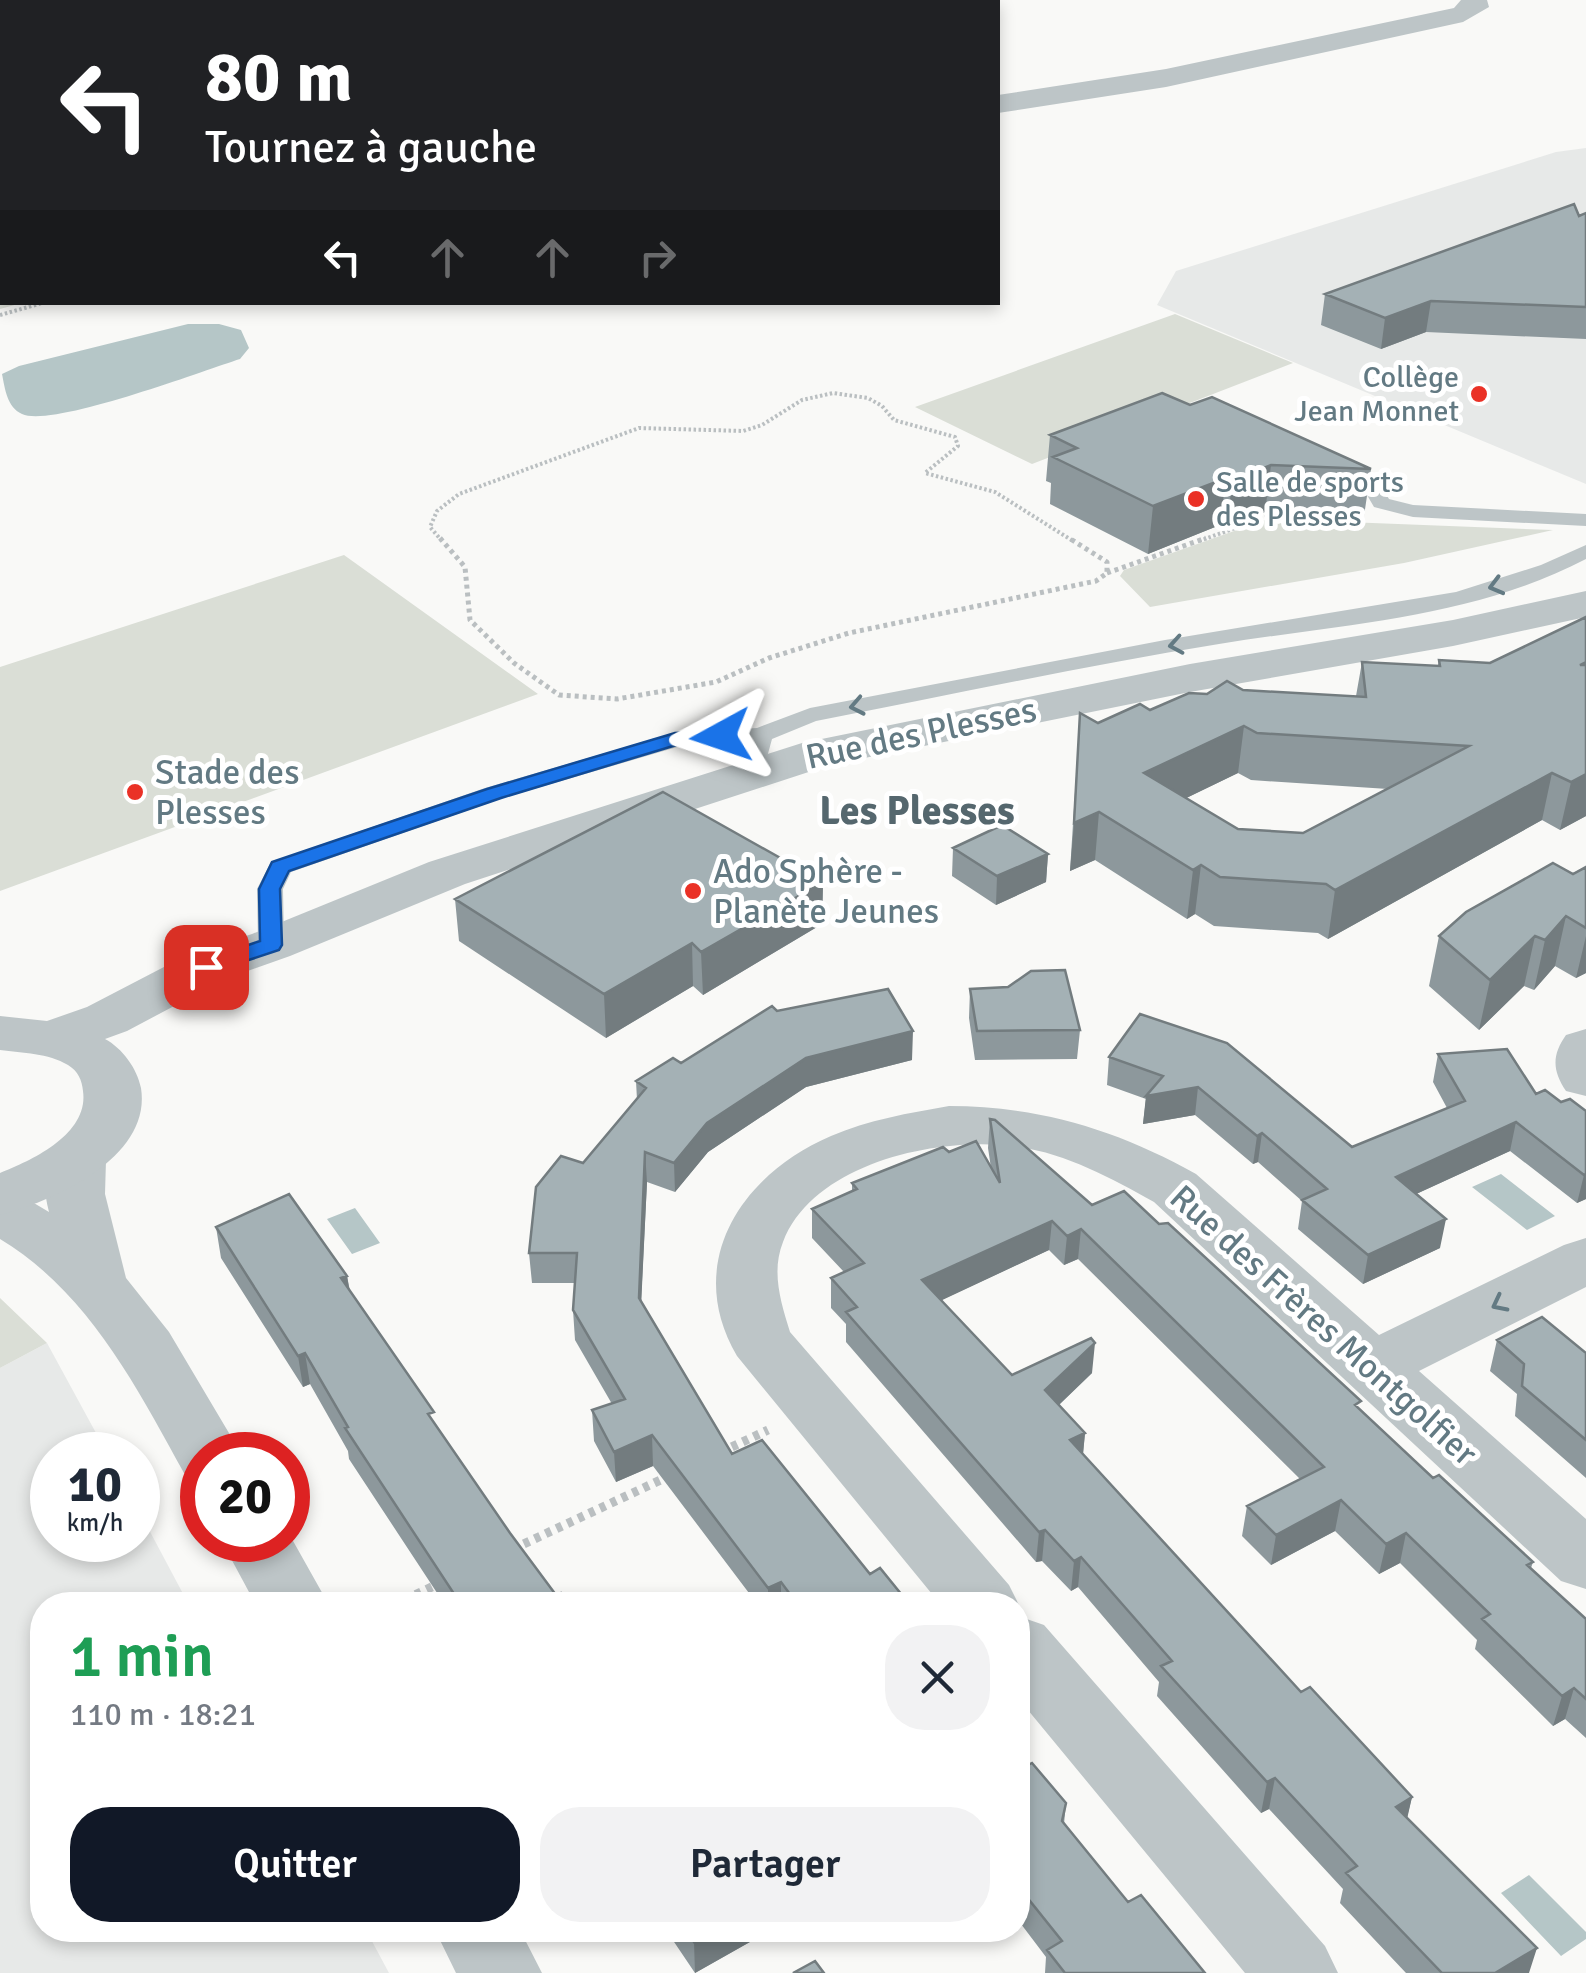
<!DOCTYPE html>
<html lang="fr">
<head>
<meta charset="utf-8">
<style>
  body { margin:0; font-family:Signika,sans-serif; background:#f2f2f3; color:#1f2937; height:100vh; display:flex; flex-direction:column; font-size:38px; white-space:nowrap }
  * { box-sizing:border-box; margin:0 }
  p { font-size:32px; color:#747a83 }
  .icon { flex:none; width:55px; height:55px; fill:none; stroke:currentColor; stroke-width:2; stroke-linecap:round; stroke-linejoin:round }
  .map { position:relative; flex:1; overflow:hidden }
  .details { position:absolute; left:30px; top:1592px; width:1000px; height:350px; display:flex; flex-direction:column; background:#fff; border-radius:40px; box-shadow:0 5px 15px #0003 }
  .details>* { flex:none }
  .top-card { position:absolute; left:0px; top:0px; width:1000px; height:305px; box-shadow:0 5px 15px #0003; background:#202124; color:#fff; overflow:hidden }
  .speed { position:absolute; left:30px; top:1432px; display:flex; gap:20px; font-size:50px; font-weight:700; text-align:center }
  .speed>* { display:grid; place-content:center; width:130px; height:130px; border-radius:50%; background:#fff; box-shadow:0 5px 15px #0003; line-height:1 }
  .speed small { font-size:25px; font-weight:400 }
  .speed .limit { border:15px solid #d22; background:#fff; color:#111 }
  .pin { position:absolute; display:grid; place-items:center; width:85px; height:85px; color:#fff; margin:-42px; border-radius:20px; box-shadow:0 5px 15px #0006 }
  .me { position:absolute; width:110px; margin:-55px; rotate:265deg; stroke-linejoin:round; filter:drop-shadow(0 0 8px #0008) }
  .turn { display:flex; align-items:center; gap:35px; height:210px; padding:0 40px; font-size:45px }
  .turn .icon { width:130px; height:130px; stroke-width:2.5 }
  .turn b { display:block; font-size:70px; line-height:85px }
  .lanes { display:flex; align-items:center; height:95px; padding:0 40px; background:#0003; justify-content:center; gap:50px; direction:ltr }
  .lanes .off { opacity:.35 }
  .round { display:grid; place-items:center; flex:none; width:105px; height:105px; border-radius:40px; background:#f2f2f3 }
  .overview { display:flex; align-items:center; justify-content:space-between; height:170px; padding:0 40px }
  h1 { font-size:60px; font-weight:600; line-height:75px; color:#1e9e55 }
  .primary-button { display:flex; gap:20px; margin-top:auto; padding:20px 40px }
  .primary-button a { flex:1; height:115px; border-radius:40px; background:#111827; color:#fff; font-size:40px; font-weight:600; line-height:115px; text-align:center }
  .primary-button a+a { background:#f2f2f3; color:#1f2937 }
  .map>svg:first-child { display:block }
  .built { fill:#e7e9e8 }
  .green { fill:#daded6 }
  .water { fill:#b5c6c7 }
  .lines { fill:none; stroke-linecap:round; stroke-linejoin:round }
  .path-far2 { stroke:#babfc1; stroke-width:4; stroke-dasharray:2.5 2.5; stroke-linecap:butt }
  .path-far1 { stroke:#babfc1; stroke-width:5; stroke-dasharray:4 4; stroke-linecap:butt }
  .path { stroke:#babfc1; stroke-width:9; stroke-dasharray:6 6; stroke-linecap:butt }
  .service { fill:#bdc5c7; fill-rule:evenodd }
  .minor { fill:#bdc5c7; fill-rule:evenodd }
  .tertiary { fill:#bdc5c7; fill-rule:evenodd }
  .wall { fill:#8d989c; fill-rule:evenodd }
  .shaded-wall { fill:#737c7f }
  .building { fill:#a4b1b5; stroke:#737c7f; stroke-width:2.5; fill-rule:evenodd }
  .oneway { stroke:#637a83 }
  .route { fill:#1a73e8; stroke:#114b97; stroke-width:2.5 }
  .poi-dot { fill:#ea3126; stroke:#fff; stroke-width:4 }
  .labels { text-anchor:middle; stroke-width:10; stroke-linejoin:round; paint-order:stroke }
  .far-poi-label { font-size:30px; fill:#637a83; stroke:#fff; text-anchor:end }
  .street-label { font-size:35px; fill:#637a83; stroke:#fff }
  .poi-label { font-size:35px; fill:#637a83; stroke:#fff; text-anchor:start }
  .quarter-label { font-size:40px; font-weight:bold; fill:#55676e; stroke:#fff }
</style>
</head>
<body>
<div class="map">
<svg width="1586" height="1973" viewBox="0 0 1586 1973">
  <rect width="100%" height="100%" fill="#f9f9f7"/>
  <path class="built" d="M1586,148V484L1157,305L1176,271L1556,152Z
    M47,1343L108,1455H52V1540H138V1509L189,1605H42V1930H366L389,1973H0V1368Z"/>
  <path class="green" d="M0,0H706L2,2V302L22,303L0,309Z
    M1175,314L1293,363L1032,464L915,407Z
    M1268,519L1553,530L1404,563L1150,607L1120,576L1124,570Z
    M344,555L538,694L0,891V667Z
    M0,1298L47,1343L0,1368Z"/>
  <path class="water" d="M188,324H219L241,330L249,348L240,359C202,371 52,428 22,414C7,407 5,389 2,374L19,366Z
    M1501,1174L1555,1216L1527,1230L1472,1187Z
    M355,1208L380,1243L352,1254L327,1219Z
    M1529,1875L1586,1932V1939L1561,1956L1501,1893Z"/>
  <g class="lines">
    <path class="path-far2" d="M0,315L46,302
      M442,541L430,527L437,511L459,494L639,428L743,431L762,425L802,400L833,393L868,398L882,406L894,420L955,437L958,446L925,473L995,492L1073,541
      M1199,541L1269,516L1337,520L1352,514"/>
    <path class="path-far1" d="M440,538L465,567L470,620L514,663L559,695L617,699L716,682L769,658L849,633L1096,581L1107,573V562L1069,538
      M1107,573L1206,538"/>
    <path class="path" d="M721,1452L768,1430
      M513,1549L669,1476
      M394,1605L438,1584"/>
    <path class="service" d="M1377,489L1384,491L1389,499L1413,505L1586,514V526L1413,517L1374,507L1367,495Z
      M1586,545V559C1473,618 1342,624 1219,644C1084,666 950,695 816,721L772,739L763,772L751,779L739,772L747,743L684,745L503,798L291,872L283,889L284,945L271,953L258,945L257,889L271,862L485,788L674,733L757,728L810,708L1165,640L1456,592L1541,565Z"/>
    <path class="minor" d="M1461,0H1487L1489,7L1463,22L1166,87L998,113V95L1166,69L1454,8Z
      M1586,1029V1096L1566,1091C1552,1070 1552,1055 1566,1035Z
      M949,1106C1039,1106 1118,1130 1196,1174L1379,1335L1564,1245L1586,1238V1287L1419,1371L1586,1519V1589L1561,1581L1154,1202C1111,1178 1067,1154 1019,1147C944,1135 814,1161 783,1242C771,1272 781,1303 790,1332L1009,1585L1019,1605L1018,1608V1605H941L737,1356C683,1264 740,1175 831,1136C868,1120 909,1113 949,1106Z
      M76,1140L97,1146L106,1160L105,1194L126,1278L169,1332L242,1455H202V1479L184,1473C136,1386 88,1292 0,1239V1190L22,1196L49,1212C43,1189 42,1166 55,1146Z
      M288,1532L329,1605H256L221,1540H288Z
      M1018,1616L1044,1625L1325,1946L1338,1973H1245L1018,1698Z
      M435,1930H520L542,1973H456Z"/>
    <path class="tertiary" d="M1586,591V617L1453,646L1190,692L830,765L465,884L290,956L225,979L127,1031L105,1039C122,1048 137,1068 141,1088C152,1158 53,1201 0,1215V1173C33,1160 89,1134 83,1091C82,1080 78,1071 68,1065C48,1053 23,1053 0,1050V1016L47,1021L87,1007L187,955L252,934L429,862L802,743L1190,664L1453,620Z"/>
  </g>
  <path class="wall" d="M1586,213V339L1426,332L1381,349L1321,325L1325,294Z
    M1190,405L1371,469L1364,516L1265,512L1227,528L1220,525L1148,554L1050,504L1051,483L1046,481L1050,435Z
    M1586,617V816L1560,830L1542,820L1328,939L1318,933L1214,926L1195,914L1187,919L1095,860L1070,871L1080,713L1098,723L1150,710L1207,694L1243,690L1356,696L1362,662L1438,666L1439,660L1490,663ZM1238,773L1251,780L1388,789L1303,833L1238,829L1186,798Z
    M953,848L1048,854L1046,882L996,905L952,876Z
    M1586,867V973L1576,978L1555,966L1534,990L1524,986L1479,1030L1429,986L1439,936Z
    M823,882L822,924L703,995L693,986L606,1038L459,941L455,899Z
    M970,989L1080,1030L1077,1059L975,1060L969,1018Z
    M777,1011L912,1060L806,1087L708,1152L675,1192L647,1182L641,1302L732,1454L870,1574L910,1605H758L653,1466L616,1482L594,1441L592,1410L612,1404L575,1340L573,1310L575,1283H532L529,1253L583,1163L637,1100L636,1081L681,1063Z
    M1140,1014L1352,1147L1447,1108L1433,1082L1438,1054L1536,1094L1586,1111V1199L1577,1203L1510,1151L1416,1194L1440,1248L1363,1284L1298,1229L1302,1201L1258,1162L1253,1164L1195,1115L1143,1124L1146,1099L1107,1085L1109,1057Z
    M990,1119L1092,1205L1360,1410L1433,1478L1533,1562L1531,1568L1586,1619V1738L1565,1719L1553,1726L1475,1649L1477,1640L1400,1563L1379,1574L1335,1531L1271,1565L1242,1536L1247,1506L1300,1479L1078,1259L1064,1265L1049,1250L941,1300L1012,1375L1092,1373L1059,1405L1085,1433L1083,1455L1301,1692L1412,1797L1407,1817L1529,1973H1406L1340,1903L1343,1889L1269,1809L1261,1813L1157,1696L1159,1682L1078,1587L1071,1591L1042,1561L1036,1562L846,1342V1324L831,1308V1278L844,1272L812,1238V1209L852,1192V1183L949,1152L991,1168L988,1148Z
    M216,1227L347,1276L350,1291L435,1424L510,1533L556,1595L570,1605H445L349,1459L348,1451L310,1384L303,1387L221,1258Z
    M1497,1340L1586,1353V1478L1515,1416L1517,1394L1490,1371Z
    M1018,1756L1026,1766L1066,1803L1064,1824L1128,1902L1205,1973H1045L1046,1957L1018,1920Z
    M666,1930H771L695,1973Z"/>
  <path class="shaded-wall" d="M1431,301L1426,332L1381,349L1385,318Z
    M1271,465L1265,512L1227,528L1232,481Z
    M1226,478L1220,525L1148,554L1153,506Z
    M1244,726L1238,773L1139,821L1144,773Z
    M1552,773L1542,820L1328,939L1335,890Z
    M1586,774V816L1560,830L1571,782Z
    M1099,812L1095,860L1070,871L1074,823Z
    M1048,854L1046,882L996,905L997,876Z
    M1201,865L1195,914L1187,919L1193,870Z
    M823,882L822,924L703,995L701,952Z
    M1566,916L1555,966L1534,990L1545,940Z
    M1535,936L1524,986L1479,1030L1490,980Z
    M1586,936V973L1576,978Z
    M692,943L693,986L606,1038L604,994Z
    M913,1031L912,1060L806,1087L708,1152L675,1192L674,1163L707,1123L806,1058Z
    M1198,1087L1195,1115L1143,1124L1146,1096Z
    M1516,1122L1510,1151L1390,1206L1396,1177Z
    M1262,1133L1258,1162L1253,1164L1257,1136Z
    M645,1152L647,1182L640,1328L639,1298Z
    M1586,1174V1199L1577,1203L1584,1175Z
    M1446,1219L1440,1248L1363,1284L1368,1255Z
    M1052,1221L1049,1250L921,1310L922,1280Z
    M1081,1229L1078,1259L1064,1265L1067,1236Z
    M347,1276L352,1306L341,1278Z
    M1095,1343L1092,1373L1043,1420L1045,1390Z
    M305,1353L310,1384L303,1387L298,1356Z
    M1085,1433L1082,1463L1070,1440Z
    M652,1435L653,1466L616,1482L614,1452Z
    M1341,1500L1335,1531L1271,1565L1276,1535Z
    M1045,1530L1042,1561L1036,1562L1039,1532Z
    M1406,1533L1400,1563L1379,1574L1386,1544Z
    M1081,1557L1078,1587L1071,1591L1074,1561Z
    M781,1582V1605H768V1588Z
    M1574,1688L1565,1719L1553,1726L1562,1696Z
    M1275,1778L1269,1809L1261,1813L1267,1782Z
    M1412,1797L1405,1828L1396,1807Z
    M715,1930H771L695,1973L694,1942Z
    M1537,1948L1529,1973H1495Z"/>
  <path class="building" d="M1574,204L1579,216L1586,213V307L1431,301L1385,318L1325,294Z
    M1162,393L1190,405L1212,397L1371,469L1271,465L1232,481L1226,478L1153,506L1053,457L1077,448L1050,435Z
    M1586,617V662L1580,665H1586V774L1571,782L1552,773L1335,890L1326,884L1220,877L1201,865L1193,870L1099,812L1074,823L1080,713L1098,723L1140,704L1150,710L1189,693L1207,694L1227,681L1243,690L1366,697L1362,662L1440,666L1439,660L1490,663ZM1244,726L1257,733L1469,746L1303,833L1238,829L1144,773Z
    M663,792L823,882L701,952L692,943L604,994L455,899Z
    M1002,825L1048,854L997,876L953,848Z
    M1553,863L1573,874L1586,867V928L1566,916L1545,940L1535,936L1490,980L1439,936L1466,912Z
    M1065,970L1080,1030L977,1031L970,989L1008,987L1031,971Z
    M888,989L913,1031L806,1058L707,1123L674,1163L645,1152L639,1298L732,1454L762,1440L870,1574L880,1568L910,1605H798L781,1582L768,1588L652,1435L614,1452L592,1410L625,1399L573,1310L577,1253H529L536,1187L561,1156L583,1163L646,1088L636,1081L673,1058L681,1063L772,1006L777,1011Z
    M1140,1014L1227,1043L1352,1147L1465,1101L1438,1054L1507,1049L1536,1094L1545,1090L1561,1102L1570,1099L1586,1111V1174L1584,1175L1516,1122L1396,1177L1446,1219L1368,1255L1302,1200L1327,1189L1262,1133L1257,1136L1198,1087L1146,1096L1163,1076L1109,1057Z
    M990,1119L995,1120L1092,1205L1124,1191L1159,1224L1168,1223L1361,1401L1355,1405L1433,1478L1439,1475L1533,1562L1527,1565L1586,1619V1699L1574,1688L1562,1696L1482,1619L1490,1614L1406,1533L1386,1544L1341,1500L1276,1535L1247,1506L1324,1467L1081,1229L1067,1236L1052,1221L922,1280L1012,1375L1091,1338L1095,1343L1045,1390L1085,1433L1070,1440L1301,1692L1310,1687L1412,1797L1396,1807L1537,1948L1495,1973H1442L1346,1873L1357,1866L1275,1778L1267,1782L1161,1666L1172,1661L1081,1557L1074,1561L1045,1530L1039,1532L846,1312L857,1307L831,1278L864,1263L812,1209L857,1189L852,1183L943,1147L949,1152L976,1141L1000,1183Z
    M289,1194L347,1276L341,1278L434,1412L428,1414L510,1533L556,1595L561,1593L570,1605H472L469,1600L460,1603L345,1428L348,1427L305,1353L298,1356L216,1227Z
    M1542,1317L1586,1353V1440L1522,1386L1524,1364L1497,1340Z
    M1018,1756L1026,1766L1032,1763L1066,1803L1062,1821L1128,1902L1141,1895L1205,1973H1065L1047,1950L1062,1941L1018,1886Z
    M686,1930H715L694,1942Z
    M815,1961L824,1973H793Z"/>
  <defs><path id="oneway-chevron" d="M-2-3.5L2.5 0L-2 3.5" fill="none" stroke-width="1.6" stroke-linecap="round" stroke-linejoin="round" transform="scale(2.5)"/></defs>
  <g class="oneway">
    <use href="#oneway-chevron" transform="translate(1496 586) rotate(165)"/>
    <use href="#oneway-chevron" transform="translate(1176 645) rotate(170)"/>
    <use href="#oneway-chevron" transform="translate(857 706) rotate(169)"/>
    <use href="#oneway-chevron" transform="translate(1499 1304) rotate(153)"/>
  </g>
  <path class="route" d="M721,730L728,732V740L683,743L501,798L289,871L280,889L282,945L279,950L206,974L194,967L198,962L260,941L259,889L272,862L487,789L675,733Z"/>
  <g class="poi-dot">
    <circle cx="1479" cy="394" r="10"/>
    <circle cx="1196" cy="499" r="10"/>
    <circle cx="135" cy="792" r="10"/>
    <circle cx="693" cy="891" r="10"/>
  </g>
  <g class="labels">
    <g class="far-poi-label">
      <text x="1459" y="387">Collège<tspan x="1459" dy="34">Jean Monnet</tspan></text>
      <text x="1216" y="492" text-anchor="start">Salle de sports<tspan x="1216" dy="34">des Plesses</tspan></text>
    </g>
    <g class="street-label">
      <text transform="translate(921 733) rotate(-12)" y="12">Rue des Plesses</text>
      <text transform="translate(1324 1325) rotate(42)" y="12">Rue des Frères Montgolfier</text>
    </g>
    <g class="poi-label">
      <text x="155" y="784">Stade des<tspan x="155" dy="40">Plesses</tspan></text>
      <text x="713" y="883">Ado Sphère -<tspan x="713" dy="40">Planète Jeunes</tspan></text>
    </g>
    <g class="quarter-label">
      <text x="917" y="824">Les Plesses</text>
    </g>
  </g>
</svg>
<div class="speed"><div>10<small>km/h</small></div><div class="limit">20</div></div>
<div class="pin" style="left:206px;top:967px;background:#d93025"><svg class="icon" aria-label="arrive" viewBox="0 0 24 24"><path d="M6 21V4h12l-3 4 3 4H6"/></svg></div>
<svg class="me" style="left:721px;top:736px" viewBox="-20 -20 40 40"><path d="M0-17L14 15 0 8-14 15z" fill="#1a73e8" stroke="#fff" stroke-width="4"/></svg>
<div class="top-card">
<div class="turn"><svg class="icon" aria-label="left" viewBox="0 0 24 24"><path d="M17 20v-9H6M10 6l-5 5 5 5"/></svg><div><b>80 m</b>Tournez à gauche</div></div>
<div class="lanes"><svg class="icon" aria-label="left" viewBox="0 0 24 24"><path d="M17 20v-9H6M10 6l-5 5 5 5"/></svg><svg class="icon off" aria-label="ahead" viewBox="0 0 24 24"><path d="M12 20V5M6 11l6-6 6 6"/></svg><svg class="icon off" aria-label="ahead" viewBox="0 0 24 24"><path d="M12 20V5M6 11l6-6 6 6"/></svg><svg class="icon off" aria-label="right" viewBox="0 0 24 24"><path d="M7 20v-9h11M14 6l5 5-5 5"/></svg></div>
</div>
<section class="details">
<div class="overview"><div><h1>1 min</h1><p>110 m · 18:21</p></div><a class="round"><svg class="icon" aria-label="close" viewBox="0 0 24 24"><path d="M6 6l12 12M18 6L6 18"/></svg></a></div>
<div class="primary-button"><a>Quitter</a><a>Partager</a></div>
</section>
</div>
</body>
</html>
